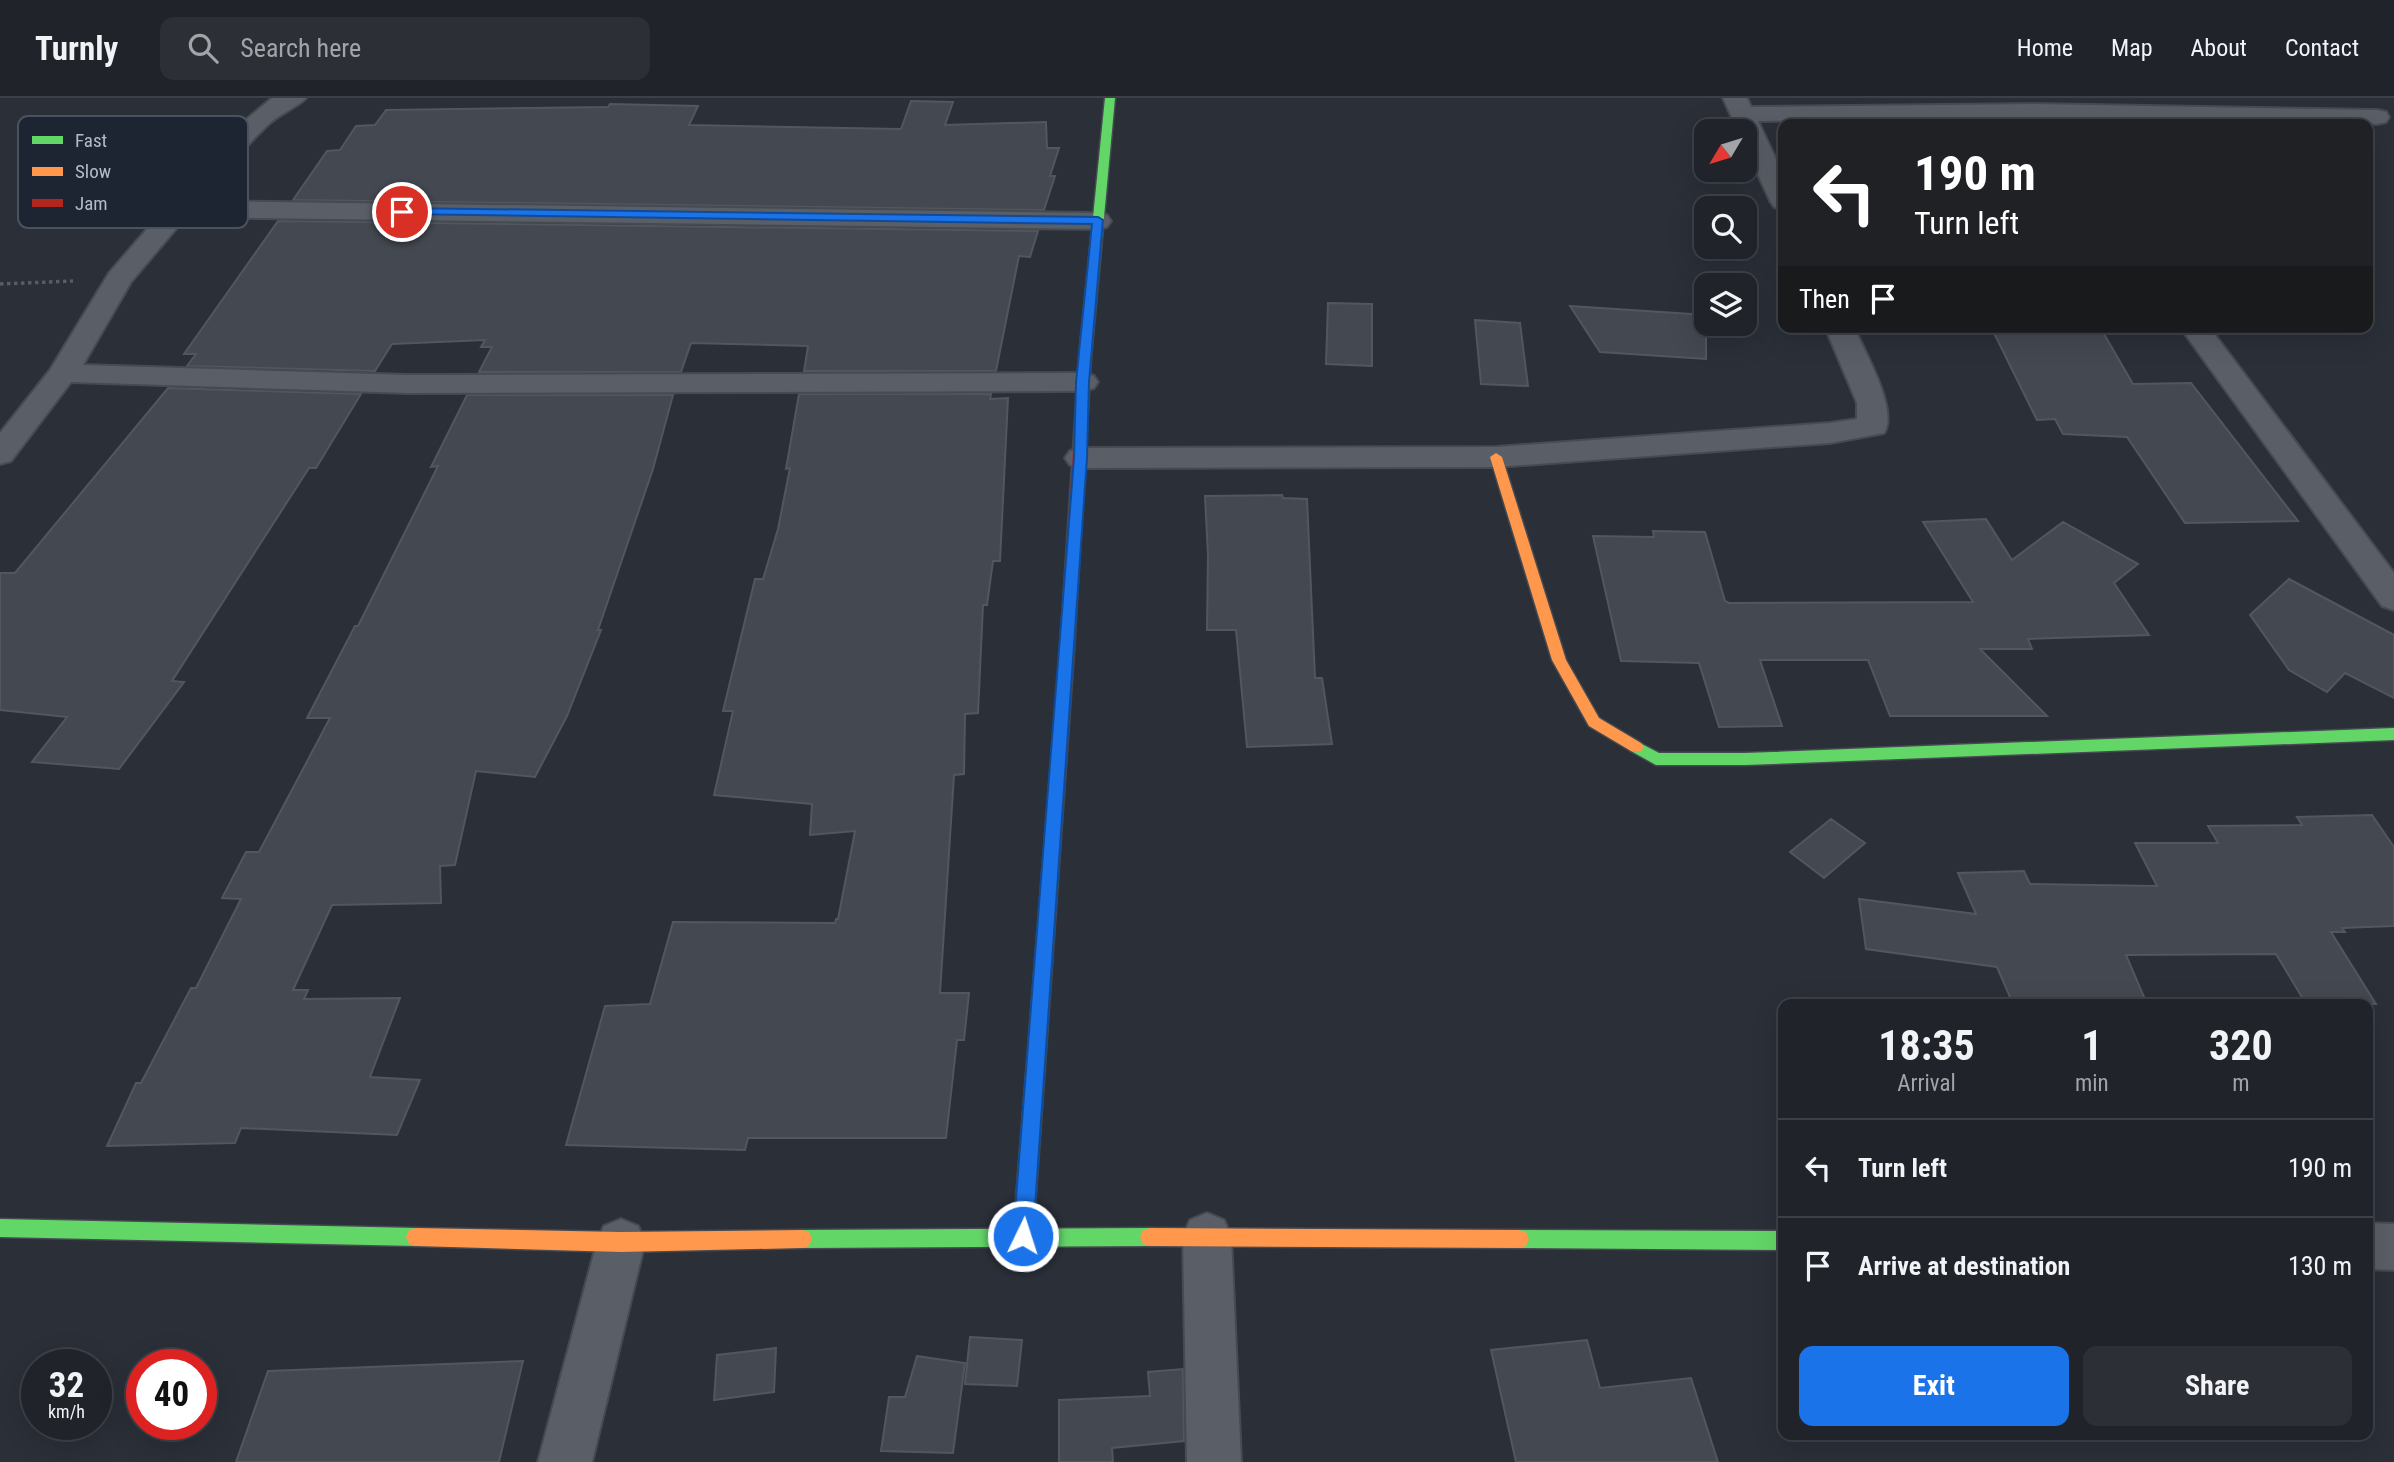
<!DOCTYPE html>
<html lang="en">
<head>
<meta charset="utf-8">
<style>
  body { margin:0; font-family:"Roboto Condensed",sans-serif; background:#2d2f36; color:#f1f3f6; height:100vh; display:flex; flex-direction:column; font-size:26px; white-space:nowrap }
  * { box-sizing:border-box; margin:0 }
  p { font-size:23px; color:#a2a4a8 }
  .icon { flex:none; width:38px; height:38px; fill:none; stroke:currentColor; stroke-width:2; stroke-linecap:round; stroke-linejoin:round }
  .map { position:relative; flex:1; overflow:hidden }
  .panel { position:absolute; left:1778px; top:901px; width:595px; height:441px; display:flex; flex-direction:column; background:#20232a; border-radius:14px; box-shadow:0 7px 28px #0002,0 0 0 2px #3d4047 }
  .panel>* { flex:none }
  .banner { position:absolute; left:1778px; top:21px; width:595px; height:214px; border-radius:14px; box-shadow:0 7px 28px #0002,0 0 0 2px #3d4047; background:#202124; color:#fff; overflow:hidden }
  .needle { width:46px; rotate:232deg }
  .tools { position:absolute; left:1694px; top:21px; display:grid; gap:14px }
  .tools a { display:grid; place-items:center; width:63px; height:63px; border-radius:14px; background:#20232a; box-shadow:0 7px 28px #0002,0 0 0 2px #3d4047; font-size:35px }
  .speed { position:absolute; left:21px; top:1251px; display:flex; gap:14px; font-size:35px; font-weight:700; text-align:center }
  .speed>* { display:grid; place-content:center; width:91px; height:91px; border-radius:50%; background:#20232a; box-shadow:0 7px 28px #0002,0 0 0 2px #3d4047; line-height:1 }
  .speed small { font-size:18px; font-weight:400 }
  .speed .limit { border:10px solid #d22; background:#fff; color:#111 }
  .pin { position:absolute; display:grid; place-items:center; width:60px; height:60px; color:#fff; margin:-30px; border:4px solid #fff; border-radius:50%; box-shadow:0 2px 7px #0007 }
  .me { position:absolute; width:77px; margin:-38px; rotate:4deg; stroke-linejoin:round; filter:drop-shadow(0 0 5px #0008) }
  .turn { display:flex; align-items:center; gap:24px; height:147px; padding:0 21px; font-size:32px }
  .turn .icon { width:91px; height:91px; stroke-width:2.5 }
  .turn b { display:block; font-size:49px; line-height:60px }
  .then { display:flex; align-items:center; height:66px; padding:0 21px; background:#0003; gap:14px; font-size:26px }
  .eta { display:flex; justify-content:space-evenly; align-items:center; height:119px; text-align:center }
  .eta b { font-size:42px; font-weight:700; line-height:49px }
  .button { display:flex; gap:14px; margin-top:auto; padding:14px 21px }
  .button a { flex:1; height:80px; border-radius:14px; background:#1a73e8; color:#fff; font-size:28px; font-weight:700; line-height:80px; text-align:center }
  .button a+a { background:#2d2f36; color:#f1f3f6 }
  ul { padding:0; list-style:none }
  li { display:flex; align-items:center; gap:21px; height:98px; padding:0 21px; border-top:2px solid #3d4047 }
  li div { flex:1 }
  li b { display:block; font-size:26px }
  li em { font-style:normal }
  header { display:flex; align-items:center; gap:42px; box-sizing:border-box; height:98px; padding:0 35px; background:#20232a; border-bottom:2px solid #3d4047 }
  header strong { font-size:33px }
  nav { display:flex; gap:38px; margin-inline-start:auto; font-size:24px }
  .search { width:490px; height:63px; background:#2d2f36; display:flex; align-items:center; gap:18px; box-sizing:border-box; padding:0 24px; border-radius:14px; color:#a2a4a8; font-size:26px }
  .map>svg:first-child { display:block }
  .building { fill:#444850; stroke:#52575f; stroke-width:2 }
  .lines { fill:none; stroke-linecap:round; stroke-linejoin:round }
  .street-casing { stroke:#464a51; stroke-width:4 }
  .fast-casing { stroke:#464a51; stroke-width:3 }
  .slow-casing { stroke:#464a51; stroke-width:3 }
  .jam-casing { stroke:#464a51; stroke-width:3 }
  .path { stroke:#575d63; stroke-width:3.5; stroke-dasharray:3.5 3.5; stroke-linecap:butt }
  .street { fill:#5a5e66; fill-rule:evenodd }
  .fast { fill:#63d668; fill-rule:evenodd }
  .slow { fill:#ff974d; fill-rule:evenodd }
  .jam { fill:#b3261e; fill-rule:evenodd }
  .route { fill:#1a73e8; stroke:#114b97; stroke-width:2 }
  .key { fill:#1d2533; stroke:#4a5260; stroke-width:2 }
  .key-label { font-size:19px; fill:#b4bbc9 }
</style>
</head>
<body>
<header>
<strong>Turnly</strong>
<div class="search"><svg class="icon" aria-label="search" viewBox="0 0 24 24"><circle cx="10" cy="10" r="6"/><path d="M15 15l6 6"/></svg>Search here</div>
<nav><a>Home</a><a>Map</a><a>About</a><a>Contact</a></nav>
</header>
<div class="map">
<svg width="2394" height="1364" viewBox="0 0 2394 1364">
  <rect width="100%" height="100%" fill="#2a2f38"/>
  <path class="building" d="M911,3L953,4L945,27L1046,24L1047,50H1059L1050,78H1055L1044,112L293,102L327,53L340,52L356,28L375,27L386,12L608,9L610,6L698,8L689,27L901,31Z
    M278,123L1038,133L1030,159L1019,158L996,273H804L808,248L691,245L681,274H479L492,249H481L485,242L392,246L375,273L187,268L196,256H184Z
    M1328,205L1372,206V268L1326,266Z
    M1570,208L1706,217V261L1600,254Z
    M1475,222L1520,225L1528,288L1481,286Z
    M1991,229H2100L2133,286L2191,285L2298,423L2185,425L2127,339L2063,336L2055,321L2037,322Z
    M168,290L361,296L316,370H309L172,583L184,584L119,671L32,664L67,619L0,612V475H15Z
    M799,296H991L990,301L1008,300L1000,463H993L987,507H983L978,615L965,616L964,676L954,677L940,895H969L964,942H957L946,1040H748L745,1052L566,1047L605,908L650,906L673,824L835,825L836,821H838L855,733L810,737L812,706L714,697L733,613H723L755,481H763L778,431L790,370L786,371Z
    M467,297H673L653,371L598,532H601L567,618L535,679L476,673L455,767L440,768L441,805L332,807L293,892H308L304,901L400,900L370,979L420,982L397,1037L241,1030L235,1045L107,1048L136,985H141L191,890H196L241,801L222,800L246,754H259L330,620H307L355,528H358L438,368L431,369Z
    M1282,397L1283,400L1307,401L1315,580H1322L1332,646L1247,649L1236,532H1207L1208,458L1205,398Z
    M1986,421L2012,462L2063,424L2138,466L2114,485L2149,537L2028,541L2032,551H1980L2047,618H1890L1868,562H1760L1782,628L1719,629L1699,565L1621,563L1593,438L1654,439L1653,433L1705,434L1725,503L1729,505L1973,504L1923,424Z
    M2289,481L2394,537V600L2345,575L2327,594L2289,572L2250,517Z
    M2372,717L2394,749V828L2342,830L2345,834H2331L2376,906H2306L2276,856L2126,857L2147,906H2013L1997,869L1866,851L1859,801L1976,816L1958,775L2024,773L2030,786L2157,788L2135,745H2218L2208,728L2302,727L2297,719Z
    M1831,721L1865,745L1824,780L1790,754Z
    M970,1239L1022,1242L1017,1288L965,1286Z
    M1587,1242L1600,1290L1691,1280L1718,1364H1516L1491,1252Z
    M776,1250L774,1294L714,1302L717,1257Z
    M917,1258L965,1265L953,1355L881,1353L889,1299H905Z
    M523,1263L499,1364H236L268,1273Z
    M1183,1271L1184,1343L1112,1350L1113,1364H1059V1302L1150,1298L1148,1274Z"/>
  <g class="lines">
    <g class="street-casing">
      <path id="street" d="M272,0H306C302,6 280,16 270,25C244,49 222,76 199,103L1098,115L1107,117L1111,123L1107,129L1098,131L186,119L131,184L83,267L407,277L1083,275L1094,278L1098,284L1094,290L1083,293L407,295L71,284L11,363L0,366V335L50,272L109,175L230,35Z
        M1723,0H1747L1751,9L2036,6L2377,12L2386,14L2389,19L2386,24L2377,26L2036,20L1758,23L1783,76V111L1774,109L1770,103L1745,48V33H1738Z
        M1825,229H1854C1864,253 1899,312 1884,335L1830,345L1496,369L1081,370L1070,367L1065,360L1070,353L1081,350L1496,349L1830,325L1857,321V305Z
        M2180,229H2209L2394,475V512L2382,508Z
        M1207,1115L1224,1122L1231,1138L1241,1364H1187L1183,1138L1190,1122Z
        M621,1121L638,1128L645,1144L592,1364H538L597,1144L604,1128Z
        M2368,1125L2394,1126V1172L2368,1171Z"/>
    </g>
    <g class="fast-casing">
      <path id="fast" d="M1105,0H1115L1091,260L1085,264L1079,260Z
        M2394,630V642L1745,667H1656L1631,653L1628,649L1636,643L1659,655H1745Z
        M0,1121L416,1130L423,1132L426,1139L423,1146L416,1148L0,1139Z
        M1150,1130L1157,1132L1160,1139L1157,1146L1150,1148L802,1150L795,1148L792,1141L795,1134L802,1132Z
        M1519,1132L1783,1133V1152L1519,1150L1512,1148L1509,1141L1512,1134Z"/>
    </g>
    <g class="slow-casing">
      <path id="slow" d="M1496,355L1502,359L1566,562L1599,620L1641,645L1644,649L1641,653H1631L1589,628L1552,562L1490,359Z
        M1067,548L1074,553L1033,1138L1030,1145L1023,1147L1016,1145L1013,1138L1060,553Z
        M416,1130L621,1134L802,1132L809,1134L812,1141L809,1148L802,1150L621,1154L416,1148L409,1146L406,1139L409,1132Z
        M1150,1130L1519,1132L1526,1134L1529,1141L1526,1148L1519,1150L1150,1148L1143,1146L1140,1139L1143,1132Z"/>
    </g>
    <g class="jam-casing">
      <path id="jam" d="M1085,256L1091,260L1074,553L1067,558L1060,553L1079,260Z"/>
    </g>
    <path class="path" d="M0,186L73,183"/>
    <use href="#street" class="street"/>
    <use href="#fast" class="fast"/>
    <use href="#slow" class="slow"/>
    <use href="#jam" class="jam"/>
  </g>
  <path class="route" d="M402,110L1098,119L1103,122L1089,284L1087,360L1033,1138L1030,1145L1023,1147L1016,1145L1013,1138L1074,360L1076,284L1092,126L398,116L397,114Z"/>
  <rect x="18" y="18" width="230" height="112" rx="10" class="key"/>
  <rect x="32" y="38" width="31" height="8" fill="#63d668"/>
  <rect x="32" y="69" width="31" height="9" fill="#ff974d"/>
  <rect x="32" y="101" width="31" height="8" fill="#b3261e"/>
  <g class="key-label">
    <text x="75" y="49">Fast</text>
    <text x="75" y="80">Slow</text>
    <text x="75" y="112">Jam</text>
  </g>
</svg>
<div class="tools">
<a><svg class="needle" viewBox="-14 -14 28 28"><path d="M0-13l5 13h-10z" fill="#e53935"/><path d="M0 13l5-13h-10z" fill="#a2a4a8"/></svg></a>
<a><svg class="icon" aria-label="search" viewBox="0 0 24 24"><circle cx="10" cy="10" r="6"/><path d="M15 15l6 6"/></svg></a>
<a><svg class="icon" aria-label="layers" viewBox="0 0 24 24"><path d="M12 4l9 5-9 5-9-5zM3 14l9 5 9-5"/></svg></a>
</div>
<div class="speed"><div>32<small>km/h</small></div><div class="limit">40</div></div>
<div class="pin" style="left:402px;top:114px;background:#d93025"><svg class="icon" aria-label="arrive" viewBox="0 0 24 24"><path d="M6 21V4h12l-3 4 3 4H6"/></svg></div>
<svg class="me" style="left:1023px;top:1138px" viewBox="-20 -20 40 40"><circle r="17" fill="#1a73e8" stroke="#fff" stroke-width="3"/><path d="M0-11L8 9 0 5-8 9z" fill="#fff"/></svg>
<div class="banner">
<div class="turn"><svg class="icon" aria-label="left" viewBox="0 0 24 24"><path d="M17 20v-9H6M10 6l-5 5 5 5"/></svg><div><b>190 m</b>Turn left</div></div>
<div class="then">Then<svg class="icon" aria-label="arrive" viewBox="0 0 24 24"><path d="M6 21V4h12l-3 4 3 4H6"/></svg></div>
</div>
<section class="panel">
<div class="eta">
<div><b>18:35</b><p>Arrival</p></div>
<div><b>1</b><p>min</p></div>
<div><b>320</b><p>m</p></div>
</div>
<ul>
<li><svg class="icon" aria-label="left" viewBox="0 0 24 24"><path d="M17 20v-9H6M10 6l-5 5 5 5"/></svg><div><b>Turn left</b></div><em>190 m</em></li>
<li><svg class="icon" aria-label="arrive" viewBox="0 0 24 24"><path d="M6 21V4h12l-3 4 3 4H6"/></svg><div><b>Arrive at destination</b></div><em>130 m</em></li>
</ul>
<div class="button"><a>Exit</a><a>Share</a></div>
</section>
</div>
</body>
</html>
